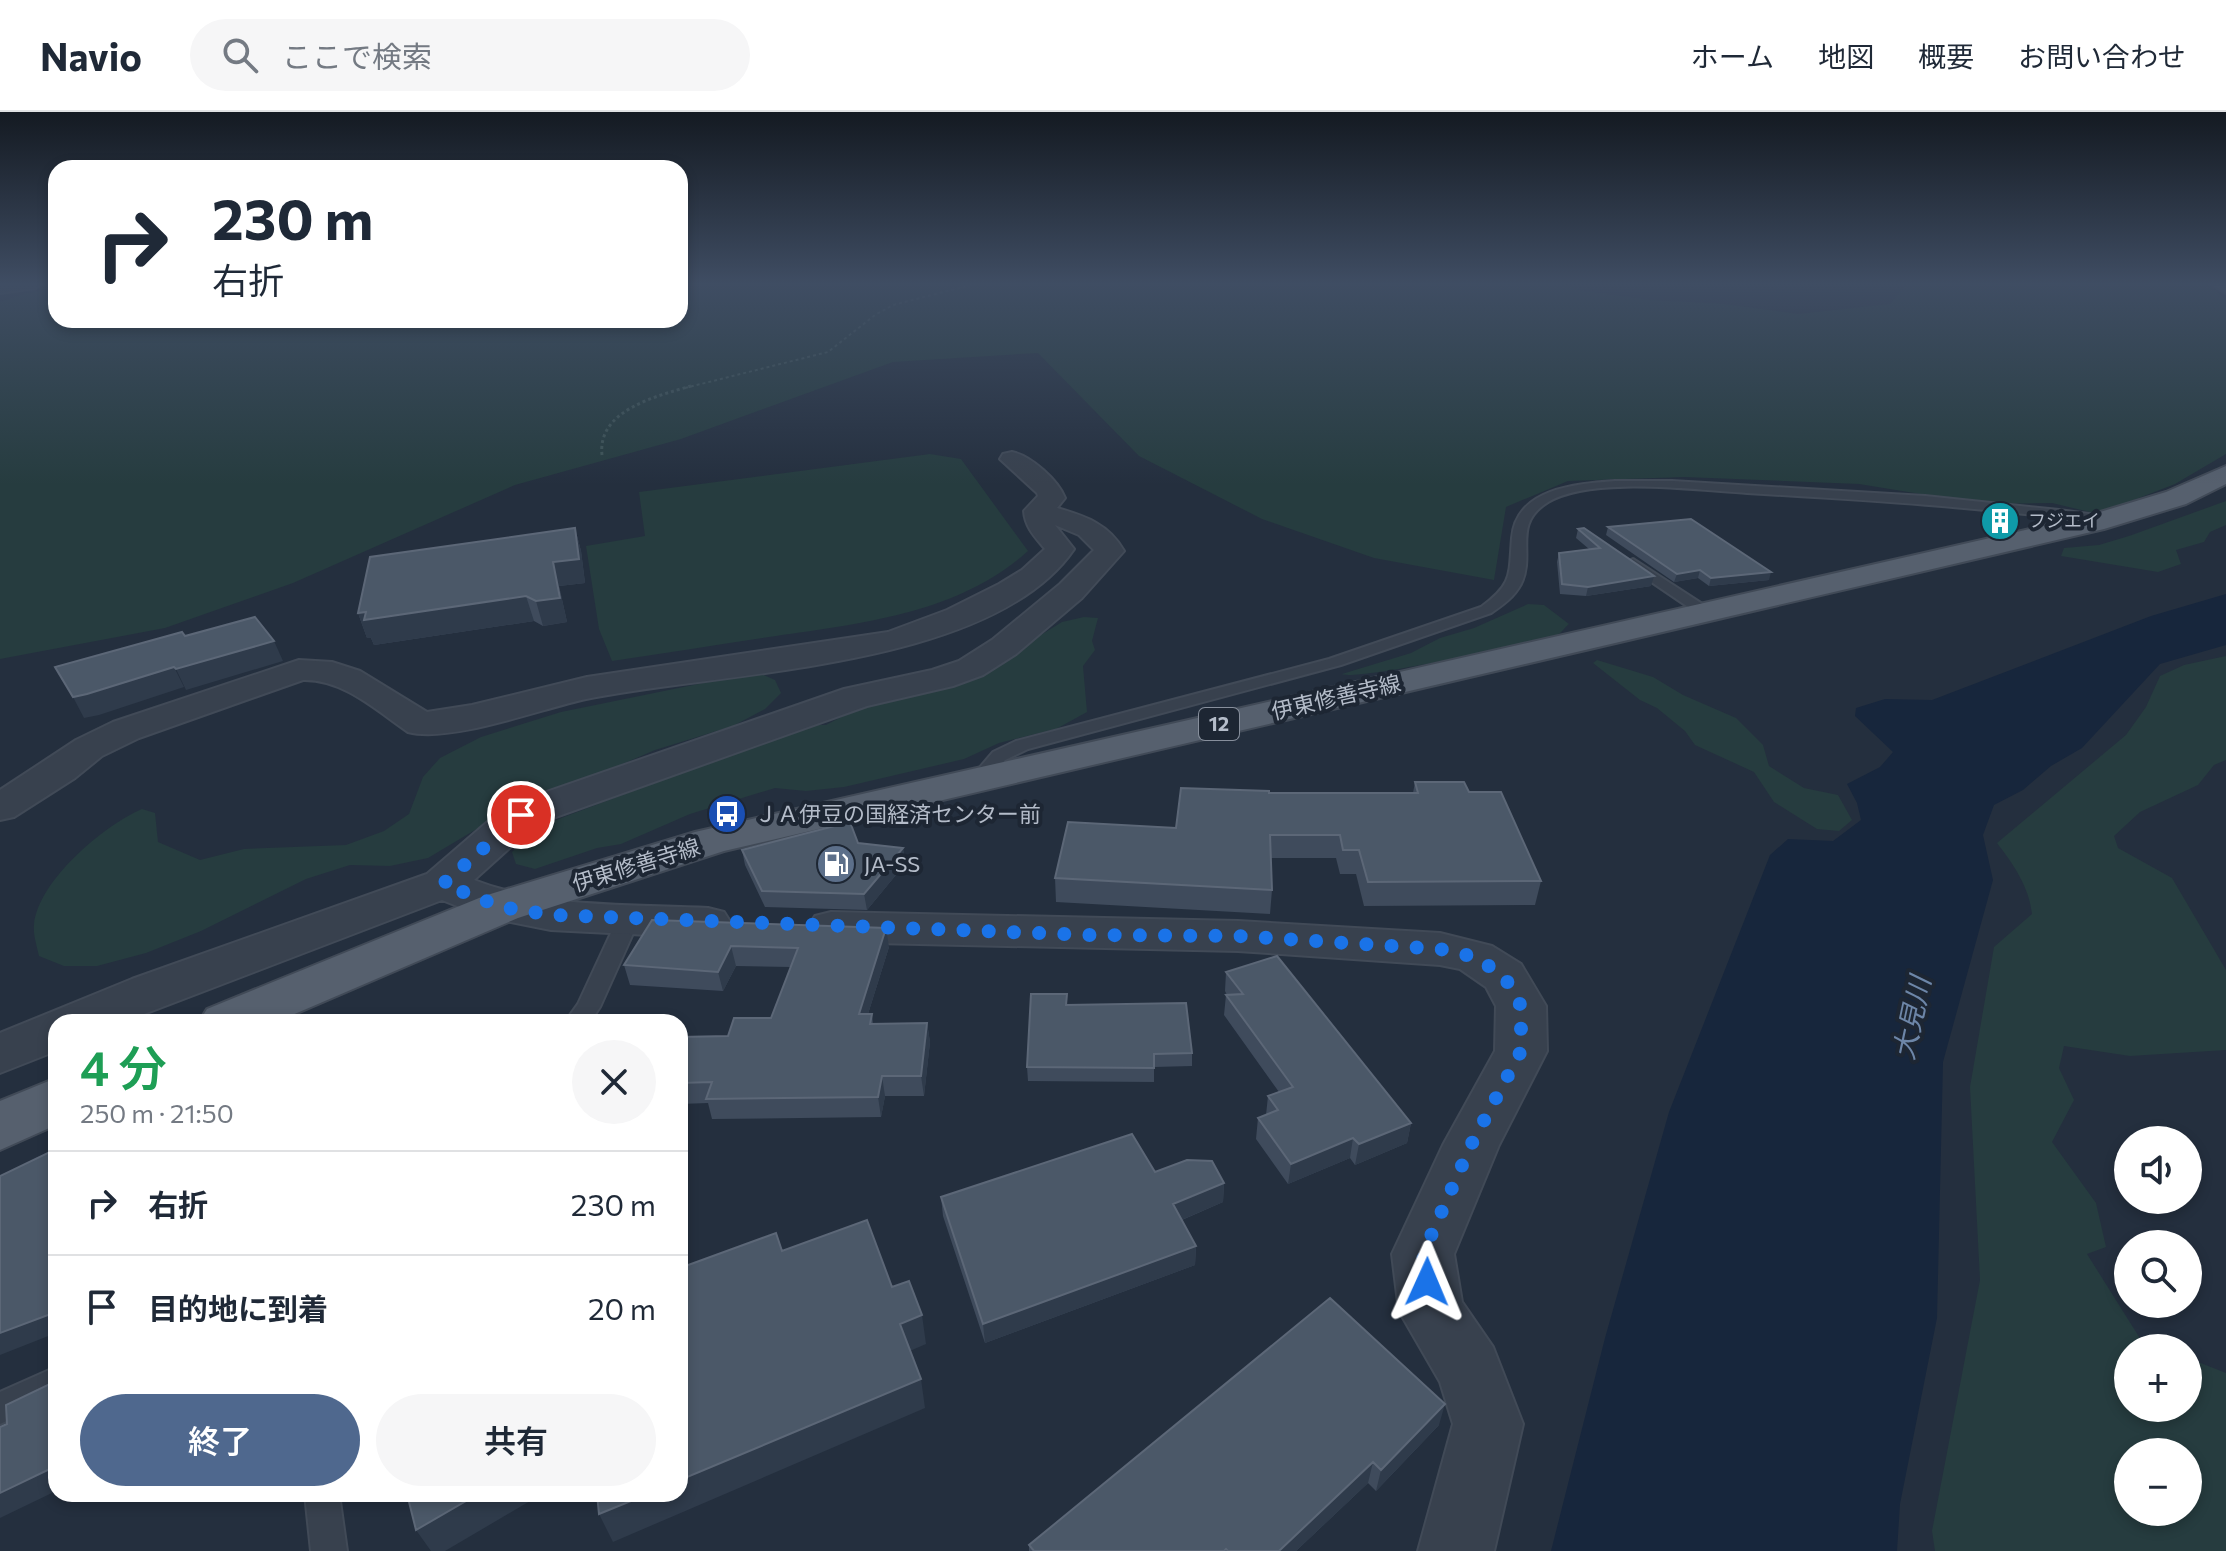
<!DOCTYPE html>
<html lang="ja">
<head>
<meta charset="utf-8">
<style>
  body { margin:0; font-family:Commissioner,"Noto Sans JP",sans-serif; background:#f6f6f7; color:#1f2937; height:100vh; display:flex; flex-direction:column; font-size:30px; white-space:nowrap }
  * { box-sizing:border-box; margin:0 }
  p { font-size:26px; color:#747a83 }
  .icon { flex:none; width:44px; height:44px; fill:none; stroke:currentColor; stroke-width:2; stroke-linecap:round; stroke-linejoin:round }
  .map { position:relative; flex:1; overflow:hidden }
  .panel { position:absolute; left:48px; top:902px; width:640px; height:488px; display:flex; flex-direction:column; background:#fff; border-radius:24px; box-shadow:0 4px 12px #0003 }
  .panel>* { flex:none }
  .top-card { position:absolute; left:48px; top:48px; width:640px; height:168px; border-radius:24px; box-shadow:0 4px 12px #0003; background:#fff; color:#1f2937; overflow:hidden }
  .tools { position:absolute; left:2114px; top:1014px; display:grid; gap:16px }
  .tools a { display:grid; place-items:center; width:88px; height:88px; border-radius:50%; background:#fff; box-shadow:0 4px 12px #0003; font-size:40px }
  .pin { position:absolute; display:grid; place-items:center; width:68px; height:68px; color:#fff; margin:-34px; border:4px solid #fff; border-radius:50%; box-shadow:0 2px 8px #0007 }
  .me { position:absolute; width:88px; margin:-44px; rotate:1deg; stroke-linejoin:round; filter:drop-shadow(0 0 6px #0008) }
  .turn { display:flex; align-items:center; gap:28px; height:168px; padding:0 32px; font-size:36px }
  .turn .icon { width:104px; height:104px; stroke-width:2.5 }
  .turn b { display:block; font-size:56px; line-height:68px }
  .round { display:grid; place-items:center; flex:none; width:84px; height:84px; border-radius:42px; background:#f6f6f7 }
  .headline { display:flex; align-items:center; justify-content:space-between; height:136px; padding:0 32px }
  h1 { font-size:48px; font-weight:600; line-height:60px; color:#1e9e55 }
  .action { display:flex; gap:16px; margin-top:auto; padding:16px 32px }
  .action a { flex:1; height:92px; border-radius:48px; background:#4f688e; color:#fff; font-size:32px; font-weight:600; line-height:92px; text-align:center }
  .action a+a { background:#f6f6f7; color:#1f2937 }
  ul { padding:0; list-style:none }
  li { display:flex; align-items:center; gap:24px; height:104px; padding:0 32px; border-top:2px solid #e0e1e3 }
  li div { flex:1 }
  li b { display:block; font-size:30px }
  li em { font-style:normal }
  header { display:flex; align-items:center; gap:48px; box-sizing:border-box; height:112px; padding:0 40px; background:#fff; border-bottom:2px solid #e0e1e3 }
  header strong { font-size:38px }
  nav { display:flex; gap:44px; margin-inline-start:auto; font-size:28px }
  .search { width:560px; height:72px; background:#f6f6f7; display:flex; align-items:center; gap:20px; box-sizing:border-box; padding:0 28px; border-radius:44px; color:#747a83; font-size:30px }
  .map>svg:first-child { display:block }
  .green { fill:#263c3f; fill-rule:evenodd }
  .water { fill:#17263c }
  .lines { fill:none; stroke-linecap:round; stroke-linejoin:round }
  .service-casing { stroke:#414a57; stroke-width:4 }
  .minor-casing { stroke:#414a57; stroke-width:4 }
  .primary-casing { stroke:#414a57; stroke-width:4 }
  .path-far1 { stroke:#3f5557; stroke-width:2; stroke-dasharray:3 3; stroke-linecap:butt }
  .path { stroke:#3f5557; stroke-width:3; stroke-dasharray:3 3; stroke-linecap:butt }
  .service { fill:#38414e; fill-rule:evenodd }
  .minor { fill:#38414e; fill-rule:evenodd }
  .primary { fill:#56606e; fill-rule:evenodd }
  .wall { fill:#3f4b5c }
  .shaded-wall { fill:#2f3b4b }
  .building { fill:#4b5868; stroke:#5c6777; stroke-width:2 }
  .route { stroke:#1a73e8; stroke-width:14; stroke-dasharray:0 25.2 }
  .labels { text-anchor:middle; stroke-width:8; stroke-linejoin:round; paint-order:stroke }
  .far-poi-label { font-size:18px; fill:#b4bcc9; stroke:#1d2633; text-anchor:start }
  .shield { fill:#1d2633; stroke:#878f9c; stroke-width:2 }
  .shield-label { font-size:20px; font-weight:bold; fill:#b4bcc9 }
  .street-label { font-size:22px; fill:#b4bcc9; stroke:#1d2633 }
  .poi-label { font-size:22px; fill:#b4bcc9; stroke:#1d2633; text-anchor:start }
  .near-water-label { font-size:28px; font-style:italic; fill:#6d86a8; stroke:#1d2633 }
</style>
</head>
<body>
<header>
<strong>Navio</strong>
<div class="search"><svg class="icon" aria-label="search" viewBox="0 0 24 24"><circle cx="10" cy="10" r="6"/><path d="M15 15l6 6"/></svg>ここで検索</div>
<nav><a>ホーム</a><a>地図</a><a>概要</a><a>お問い合わせ</a></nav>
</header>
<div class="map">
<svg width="2226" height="1439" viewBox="0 0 2226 1439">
  <rect width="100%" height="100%" fill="#242f3e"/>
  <path class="green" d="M680,171H1563L1578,178L1650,188L1724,192L1798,202L1890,192L1904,176L1897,171H2207L2226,188V342L2175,372L2098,402L2052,391L1982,392L1859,372L1684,365L1568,369L1506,395L1494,468L1374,446L1262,407L1139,344L1038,241L893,250L681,327L515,373L293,471L165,516L0,547V190L24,182L56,176V208H680Z
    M930,342L961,347L1028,439C959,501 864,511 776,524C722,532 667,541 612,549L599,517L586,434L645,424L639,380Z
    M2226,389V413L2210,420L2204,430L2176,438L2181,452L2158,460L2061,444L2064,436L2099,433L2129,424Z
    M1528,492L1544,493L1569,512C1564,516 1561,522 1555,524C1531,532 1354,569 1342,562L1411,541L1440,526L1474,516Z
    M1084,505L1098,506L1092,529L1095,538L1083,554L1087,600L1056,617L999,631L964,647L844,675L806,679L775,676L690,702L621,732L597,736L535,757L516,752L512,740L540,714L808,613H826L862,594L1018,537L1062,510Z
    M2226,544V648L2214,653L2198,673L2140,700L2114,724L2118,736L2172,766L2226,858V938L2130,944L2064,934L2059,956L2074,988L2052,1030L2096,1091L2106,1135L2087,1142L2141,1228L2161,1236H2128V1296H2188V1246L2226,1261V1439H1935L1932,1419L1980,1168L1970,975L1994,835L2032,802C2029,775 2014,753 1997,731L2126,623L2146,595L2160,564L2184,553ZM2188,1340V1400H2128V1340Z
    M1597,548L1653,565L1683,583L1736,606L1763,633L1769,654L1804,676L1838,683L1852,708L1839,719L1817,717L1774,690L1754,660L1695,633L1685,619L1657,596L1640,588L1593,551Z
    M757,560L775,568L781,581L765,597L733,614L655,638L490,709L428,746L390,754L350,753L306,767L201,819L146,841L97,854H64L39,844C37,835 33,823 34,813C38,769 103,714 142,697L155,701L158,730L200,748L244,737L346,733L384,719L409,702L423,665L440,646L481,625L561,600Z"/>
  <path class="water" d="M2226,482V533L2160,552L2082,636L2051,654L2023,678L1994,693L1983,723L1993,768L1943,950L1937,1206L1900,1392L1897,1439H1551L1605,1226L1669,1000L1770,743L1788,727L1833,729L1861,708L1857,691L1847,672L1880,655L1893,640L1855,604L1856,596L1885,587L1932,588L2151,504Z"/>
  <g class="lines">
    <g class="service-casing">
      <path id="service" d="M1616,369H1672L1925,384L2059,398L2104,404L2111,408L2104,412C1985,395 1866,388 1747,381C1695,378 1592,364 1548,390C1511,413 1536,441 1521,472C1514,485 1503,493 1491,501L1341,553L1028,637L1005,648L986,671H972L970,667L993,640L1016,629L1329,547L1481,495C1513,472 1509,463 1512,426C1516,376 1576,372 1616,369Z
        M1633,447L1710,497V503H1700L1628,454L1626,451Z
        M628,801L636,803L639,808L600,895L590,910H565L578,892L617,808L620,803Z
        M56,1255V1286L0,1312V1280Z
        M305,1382H339L347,1439H311Z"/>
    </g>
    <g class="minor-casing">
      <path id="minor" d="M0,171H43L35,176L0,181Z
        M1012,340C1031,344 1058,368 1065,386L1057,396C1085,404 1109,412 1124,439L1082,486L1016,542L983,563L953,574L867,594L536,712L474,768C548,797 630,792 708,796L724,800L731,811L724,822L708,826L551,818L485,805L442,788L123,910H56V939L0,961V921L132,867L427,762L506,694L844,577L932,558L959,549L992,528L1060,472L1094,438L1079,423L1055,413L1074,437C991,558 721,559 586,587C540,597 451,631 408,620C376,598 343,567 303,568L139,626L102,644L75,666L14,705L0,708V678L76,628L113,610L299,548L332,550L360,559L427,600L472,593L587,565L888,520L947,498L999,472L1022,458L1045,437C1035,425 1025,415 1024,399L1038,384L1037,381L1000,347L1003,342Z
        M831,800L1238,809L1440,821L1492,834L1521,852L1546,894L1547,939L1499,1033L1454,1142L1462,1190L1493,1235L1523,1312L1494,1439H1418L1453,1312L1440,1270L1399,1199L1392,1142L1443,1033L1495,939L1496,894L1486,875L1460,857L1440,853L1238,839L831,830L815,826L808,815L815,804Z"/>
    </g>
    <g class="primary-casing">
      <path id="primary" d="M2210,171H2226V181Z
        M2226,354V372L2186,392L2104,417L724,739L518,806L276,910H199L207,897L484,784L695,720L2087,404L2166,380Z
        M56,966V1013L0,1038V989Z"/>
    </g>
    <path class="path-far1" d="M685,276L828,240L875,203L893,193L979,171"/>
    <path class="path" d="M602,343C597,298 657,284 691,274"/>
    <use href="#service" class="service"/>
    <use href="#minor" class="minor"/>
    <use href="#primary" class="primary"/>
  </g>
  <path class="wall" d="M1608,415L1769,468L1709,474L1698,466L1674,470L1606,423Z
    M575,416L581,439L585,471L559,474L567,510L543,514L534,509L374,533L371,526H367L358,501Z
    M1578,417L1651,474L1586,484L1560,482L1557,450L1559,441L1589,437L1576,426Z
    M1415,670L1469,680L1541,769L1535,793L1364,794L1356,762H1340L1336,746H1271L1272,778L1270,802L1056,790L1055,766L1176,716L1269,681H1413Z
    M858,731L903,736L905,752L867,798L765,795L745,753L742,738Z
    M652,808L889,835L868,902H872L873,912L927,911L930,930L924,984H885L881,1005L712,1007L708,991L680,992V925L728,924L771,906L791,855L736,854L723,879L630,873L624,853Z
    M1226,860L1411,1011L1407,1031L1355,1053L1350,1046L1288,1072L1256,1027L1258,1006L1266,1003L1268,984L1279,980L1224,903L1226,883H1227L1225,879Z
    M1067,893L1192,941V954L1154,955V970L1028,969L1027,955Z
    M1224,1071L1223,1090L1182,1108L1196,1134L1195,1153L985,1231L943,1104L941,1085Z
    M1439,1313L1376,1379L1368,1371L1296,1439H1029V1433Z"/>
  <path class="shaded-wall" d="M575,416L581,439L585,471L559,474L567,510L543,514L536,489L553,450Z
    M1700,458L1698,466L1674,470L1677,462Z
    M1771,460L1769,468L1709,474L1711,466Z
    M1654,464L1651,474L1586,484L1588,475Z
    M526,484L534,509L374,533L371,526H367L358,501Z
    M274,529L283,549L186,578L176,557Z
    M174,555L184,575L99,603L84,606L73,585Z
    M903,736L905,752L867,798L864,782Z
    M886,816L889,835L862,921L859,902Z
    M731,834L736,854L723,879L718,860Z
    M927,911L930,930L924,984L921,964Z
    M882,964L885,984L881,1005L878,985Z
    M1411,1011L1407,1031L1355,1053L1359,1032Z
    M1353,1026L1350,1046L1288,1072L1291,1052Z
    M1224,1071L1223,1090L1172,1112L1173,1092Z
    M1196,1134L1195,1153L985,1231L983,1212Z
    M56,1200V1221L0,1243V1221Z
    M922,1203L926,1232L905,1241L900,1212Z
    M921,1267L925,1296L613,1430L599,1402L648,1382H680V1368Z
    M1445,1292L1439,1313L1376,1379L1381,1358Z
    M1373,1350L1368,1371L1296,1439H1279Z
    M56,1354V1379L0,1406V1381Z
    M478,1382H542L445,1439H431L416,1418Z"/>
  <path class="building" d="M1691,407L1771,460L1711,466L1700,458L1677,462L1608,415Z
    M575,416L579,447L553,450L560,486L536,489L526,484L364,508L366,500L358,501L370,445Z
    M1584,416L1654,464L1588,475L1562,472L1559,441L1600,436L1578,417Z
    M255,505L274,529L176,557L174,555L87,582L73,585L55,555L182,520L185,524Z
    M1415,670H1464L1469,680H1501L1541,769L1368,770L1359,738H1343L1340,723H1270L1272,778L1055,766L1068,710L1176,716L1181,676L1269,679V681H1418Z
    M850,710L858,731L903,736L864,782L762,779L742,738Z
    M652,808L886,816L859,902H872L870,912L927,911L921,964H882L878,985L706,987L712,970L680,971V925L728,924L734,906H771L798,836L731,834L718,860L624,853Z
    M1277,844L1411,1011L1359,1032L1353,1026L1291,1052L1258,1006L1278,998L1268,984L1293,975L1226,883L1243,882L1226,860Z
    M1031,882H1067L1066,893L1186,891L1192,941L1154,942V956L1027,955Z
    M1132,1022L1155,1060L1187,1048L1212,1049L1224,1071L1173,1092L1196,1134L983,1212L941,1085Z
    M56,1037V1200L0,1221V1064Z
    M867,1108L892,1175L909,1169L922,1203L900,1212L921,1267L680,1368V1156L776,1121L782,1139Z
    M1330,1186L1445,1292L1381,1358L1373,1350L1279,1439H1228L1226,1437L1224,1439H1034L1029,1433Z
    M56,1269V1354L0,1381V1315L7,1312L6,1293Z
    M407,1382H478L416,1418Z
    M597,1382H648L599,1402Z"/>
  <linearGradient id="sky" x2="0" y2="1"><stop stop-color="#141a22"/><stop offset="0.46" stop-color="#3f4d63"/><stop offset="1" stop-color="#3f4d63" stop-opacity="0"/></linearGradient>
  <rect width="2226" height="373" fill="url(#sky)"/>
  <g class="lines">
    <path class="route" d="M521,703L443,772L501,795L551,803L1090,823L1238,824L1440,837L1475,845L1504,864L1521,894V939L1471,1033L1423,1142L1427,1170"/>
  </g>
  <defs>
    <g id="building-disc" transform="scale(2)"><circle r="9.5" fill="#0f9aa8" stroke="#1d2633"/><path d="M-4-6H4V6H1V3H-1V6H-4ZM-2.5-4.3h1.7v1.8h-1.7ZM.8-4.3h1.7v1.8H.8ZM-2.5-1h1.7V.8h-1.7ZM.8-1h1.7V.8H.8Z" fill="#fff"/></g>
    <g id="bus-disc" transform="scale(2)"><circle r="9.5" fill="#1a4fb4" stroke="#1d2633"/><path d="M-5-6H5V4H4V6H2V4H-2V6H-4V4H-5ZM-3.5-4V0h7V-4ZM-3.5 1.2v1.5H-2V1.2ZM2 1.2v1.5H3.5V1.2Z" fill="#fff"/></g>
    <g id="fuel-disc" transform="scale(2)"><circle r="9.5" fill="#5c6f8a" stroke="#1d2633"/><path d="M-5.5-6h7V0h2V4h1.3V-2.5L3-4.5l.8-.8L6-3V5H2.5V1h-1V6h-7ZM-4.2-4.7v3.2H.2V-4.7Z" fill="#fff"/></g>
  </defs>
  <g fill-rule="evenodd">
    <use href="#building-disc" x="2000" y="409"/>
    <use href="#bus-disc" x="727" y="702"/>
    <use href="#fuel-disc" x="836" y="752"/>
  </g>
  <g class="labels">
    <g class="far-poi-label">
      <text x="2028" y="415">フジエイ</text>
    </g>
    <rect class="shield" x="1199" y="596" width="40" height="32" rx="6"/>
    <g class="shield-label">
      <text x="1219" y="619">12</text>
    </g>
    <g class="street-label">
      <text transform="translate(1336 585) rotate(-13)" y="8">伊東修善寺線</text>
      <text transform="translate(636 753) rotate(-17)" y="8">伊東修善寺線</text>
    </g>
    <g class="poi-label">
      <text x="755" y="710">ＪＡ伊豆の国経済センター前</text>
      <text x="864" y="760">JA-SS</text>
    </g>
    <g class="near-water-label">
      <text transform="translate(1912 906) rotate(-78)" y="10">大見川</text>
    </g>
  </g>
</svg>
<div class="tools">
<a><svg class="icon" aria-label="sound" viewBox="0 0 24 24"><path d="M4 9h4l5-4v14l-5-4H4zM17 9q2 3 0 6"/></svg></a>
<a><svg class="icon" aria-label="search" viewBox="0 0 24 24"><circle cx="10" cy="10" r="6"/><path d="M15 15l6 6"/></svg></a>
<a>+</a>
<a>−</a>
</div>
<div class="pin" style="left:521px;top:703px;background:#d93025"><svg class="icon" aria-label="arrive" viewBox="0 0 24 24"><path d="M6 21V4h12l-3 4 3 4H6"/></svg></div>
<svg class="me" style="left:1427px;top:1170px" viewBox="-20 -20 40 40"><path d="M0-17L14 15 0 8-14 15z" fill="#1a73e8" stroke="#fff" stroke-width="4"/></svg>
<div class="top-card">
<div class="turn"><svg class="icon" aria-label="right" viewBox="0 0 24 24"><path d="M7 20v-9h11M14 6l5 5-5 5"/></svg><div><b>230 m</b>右折</div></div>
</div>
<section class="panel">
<div class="headline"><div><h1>4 分</h1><p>250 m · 21:50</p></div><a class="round"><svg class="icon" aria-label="close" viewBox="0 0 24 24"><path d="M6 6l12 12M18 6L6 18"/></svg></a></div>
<ul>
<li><svg class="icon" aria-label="right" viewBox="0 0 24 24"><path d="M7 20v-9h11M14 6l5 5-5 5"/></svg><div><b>右折</b></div><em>230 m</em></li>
<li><svg class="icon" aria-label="arrive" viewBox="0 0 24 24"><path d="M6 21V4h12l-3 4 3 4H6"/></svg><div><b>目的地に到着</b></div><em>20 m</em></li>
</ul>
<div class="action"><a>終了</a><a>共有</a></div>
</section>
</div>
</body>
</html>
